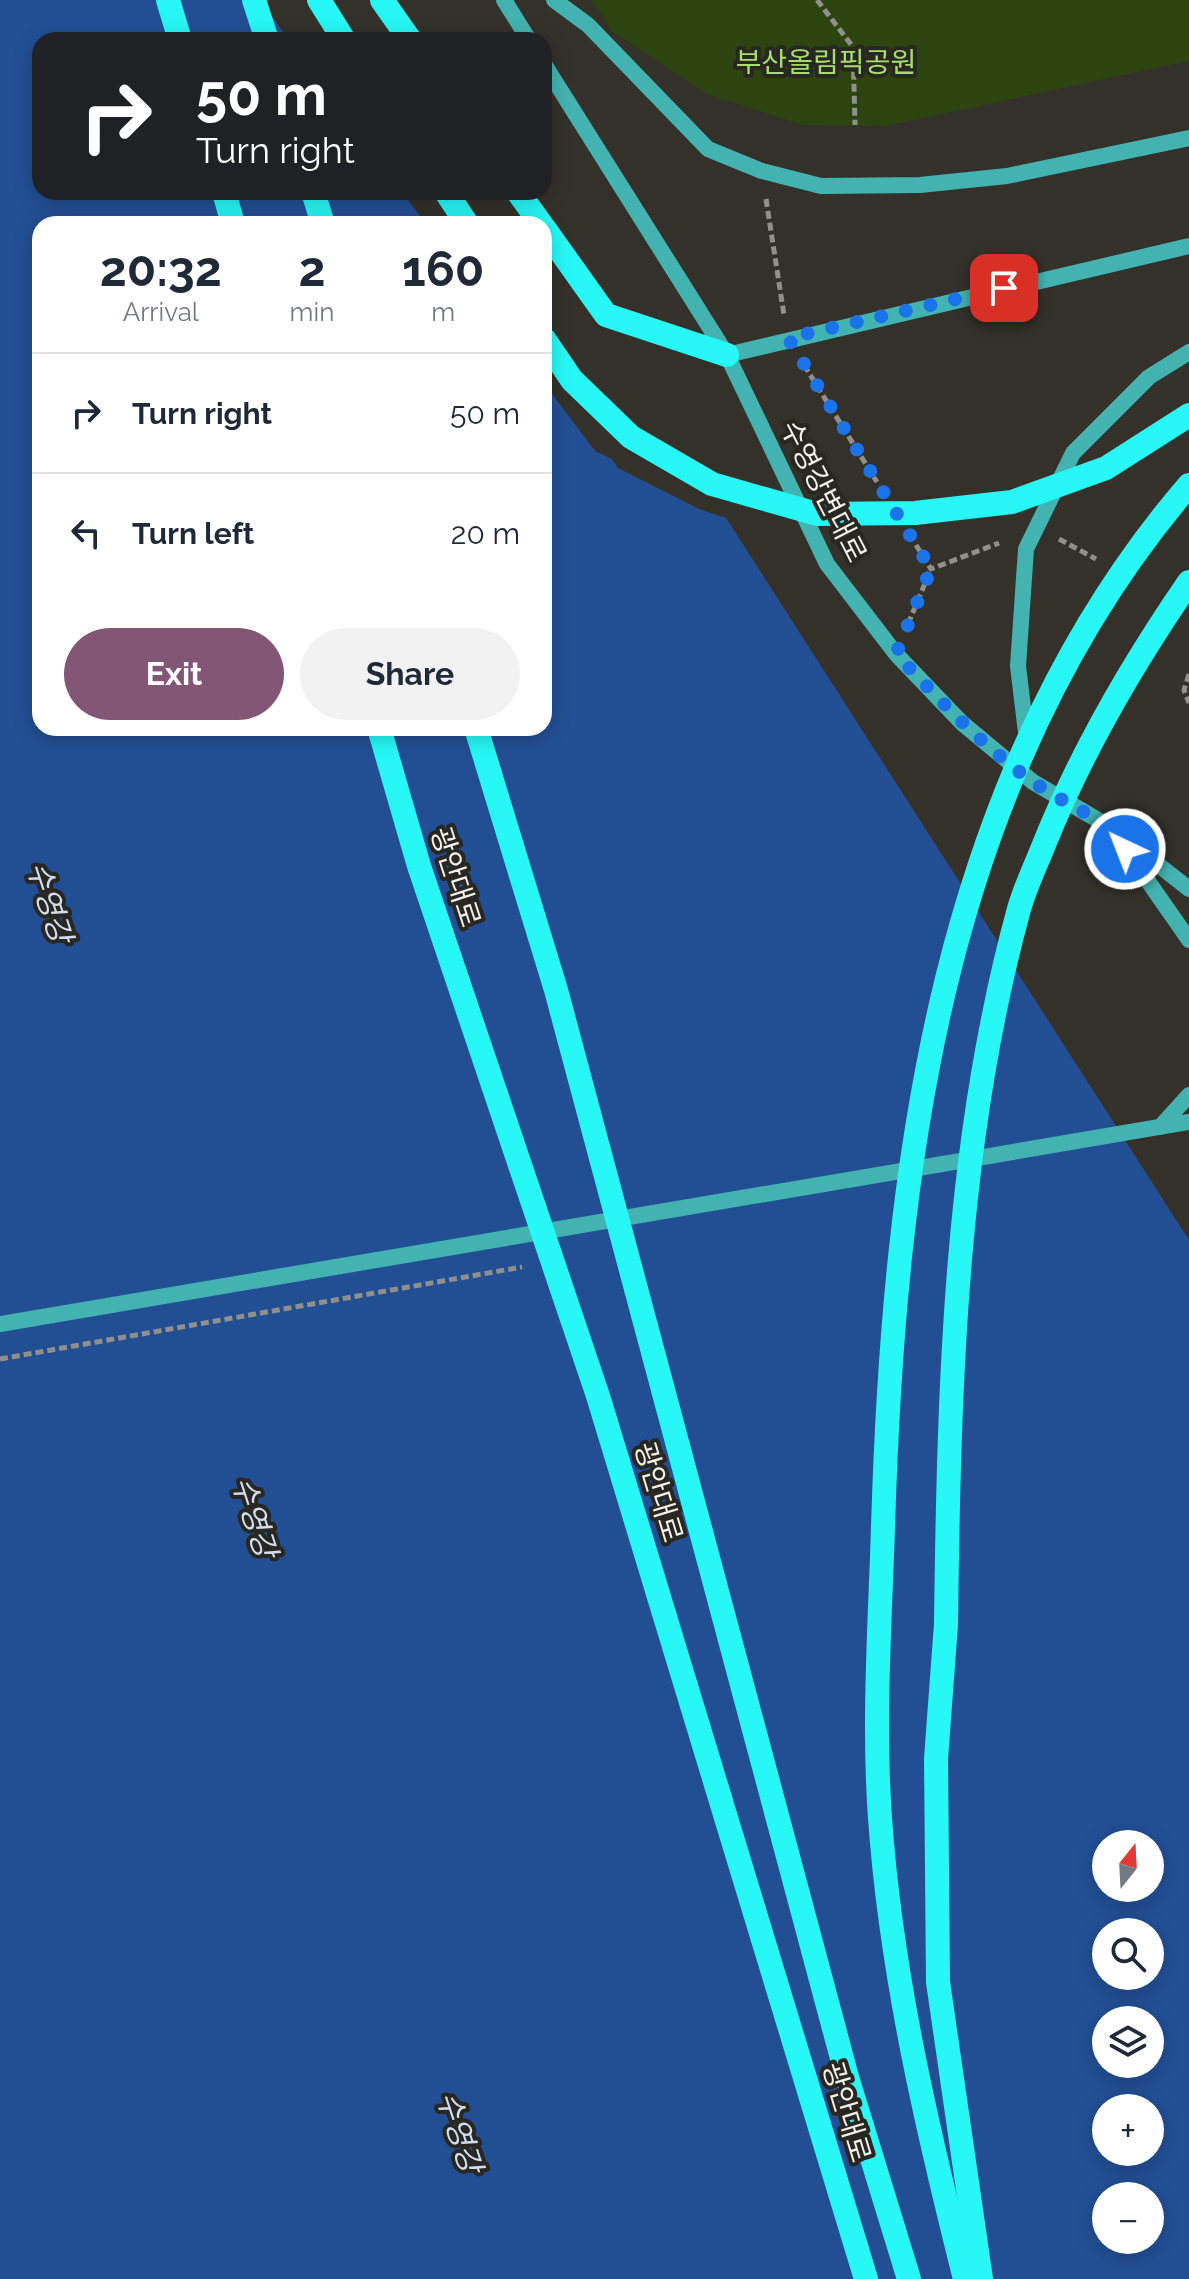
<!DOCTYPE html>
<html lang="en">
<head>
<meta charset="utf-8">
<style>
  body { margin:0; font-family:Raleway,"Noto Sans KR",sans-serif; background:#f2f2f3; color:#1f2937; height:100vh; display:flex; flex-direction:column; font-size:30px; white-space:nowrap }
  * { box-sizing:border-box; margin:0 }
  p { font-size:26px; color:#747a83 }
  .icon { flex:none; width:44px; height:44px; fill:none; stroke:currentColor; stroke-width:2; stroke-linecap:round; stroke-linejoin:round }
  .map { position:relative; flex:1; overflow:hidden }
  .drawer { position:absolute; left:32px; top:216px; width:520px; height:520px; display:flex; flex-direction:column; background:#fff; border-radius:24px; box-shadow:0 4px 20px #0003 }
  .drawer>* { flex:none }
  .banner { position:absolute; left:32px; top:32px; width:520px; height:168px; border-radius:24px; box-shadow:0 4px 20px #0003; background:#202124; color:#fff; overflow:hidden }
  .needle { width:52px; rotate:18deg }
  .tools { position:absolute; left:1092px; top:1830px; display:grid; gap:16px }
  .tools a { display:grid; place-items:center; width:72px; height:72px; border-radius:50%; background:#fff; box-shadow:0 4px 20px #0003; font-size:40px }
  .pin { position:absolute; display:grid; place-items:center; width:68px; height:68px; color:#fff; margin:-34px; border-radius:16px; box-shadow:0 4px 12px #0006 }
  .me { position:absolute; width:88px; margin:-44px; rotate:317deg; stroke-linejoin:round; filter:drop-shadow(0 0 6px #0008) }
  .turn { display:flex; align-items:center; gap:28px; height:168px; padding:0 32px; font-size:36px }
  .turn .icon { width:104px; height:104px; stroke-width:2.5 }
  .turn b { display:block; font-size:56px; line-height:68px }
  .eta { display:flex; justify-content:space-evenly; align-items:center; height:136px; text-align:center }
  .eta b { font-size:48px; font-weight:700; line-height:56px }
  .cta { display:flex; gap:16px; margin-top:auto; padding:16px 32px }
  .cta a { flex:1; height:92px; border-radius:48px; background:#835675; color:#fff; font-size:32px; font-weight:700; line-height:92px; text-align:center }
  .cta a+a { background:#f2f2f3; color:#1f2937 }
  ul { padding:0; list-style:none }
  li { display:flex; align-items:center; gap:24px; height:120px; padding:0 32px; border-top:2px solid #e0e1e3 }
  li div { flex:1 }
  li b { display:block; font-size:30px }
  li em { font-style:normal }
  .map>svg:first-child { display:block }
  .green { fill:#2c4410 }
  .water { fill:#224f94; fill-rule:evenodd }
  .pier { fill:#33312a }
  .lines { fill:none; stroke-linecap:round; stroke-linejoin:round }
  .path { stroke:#918f89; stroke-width:5; stroke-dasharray:8 4; stroke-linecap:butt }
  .secondary { stroke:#43b3b2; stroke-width:16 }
  .highway { stroke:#27f8f6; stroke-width:24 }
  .highway-bridge { stroke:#27f8f6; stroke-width:24 }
  .route { stroke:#1a73e8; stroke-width:14; stroke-dasharray:0 25.2 }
  .labels { text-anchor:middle; stroke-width:8; stroke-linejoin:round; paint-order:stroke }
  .park-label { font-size:28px; fill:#a6dd6d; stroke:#292721 }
  .street-label { font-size:28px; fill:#f2f1ec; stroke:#292721 }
  .water-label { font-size:30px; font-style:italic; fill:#d0ddf1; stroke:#292721 }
</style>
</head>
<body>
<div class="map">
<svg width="1189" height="2279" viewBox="0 0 1189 2279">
  <rect width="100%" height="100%" fill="#33312a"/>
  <path class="green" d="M592,0H1189V61L886,126L803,125L707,94L612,31Z"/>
  <path class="water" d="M0,0H260L289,40H40V192H402L426,224H40V728H544V383L595,451L650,477L689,460L1189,1240V2279H0ZM1106,1844H1150V1888H1106ZM1106,1932H1150V1976H1106ZM1106,2020H1150V2064H1106ZM1106,2108H1150V2152H1106ZM1106,2196H1150V2240H1106Z"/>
  <path class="pier" d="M608,453L650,473L691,456L732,520L699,509L618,468Z"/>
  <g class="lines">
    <path class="path" d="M817,0L853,47L855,125
      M766,199L784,315
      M804,365L877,482
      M1059,539L1096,559
      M916,545L931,569L999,543
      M908,624L931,569
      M1189,674L1184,690L1189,703
      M0,1359L522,1267"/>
    <path class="secondary" d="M504,0L529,40
      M554,0L588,25L708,149L762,171L821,186L920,185L1007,176L1189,138
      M544,64L727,355L827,564L896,654L962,723L1033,782L1110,827L1189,889
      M727,355L1189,246
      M1027,741L1018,666L1026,549L1073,453L1149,377L1189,352
      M1120,841L1189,940
      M1160,1127L1189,1095
      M0,1324L1189,1122"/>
    <path class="highway" d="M168,0L180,40
      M254,0L267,40
      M319,0L344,40
      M382,0L410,40
      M224,192L233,224
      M313,192L323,224
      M446,192L467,224
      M518,192L541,224
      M544,228L606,315L727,355
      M946,1624L936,1759L938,1982L981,2279"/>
    <path class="highway-bridge" d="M544,339L572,380L631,437L712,484L817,514L915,513L1012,502L1106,468L1189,415
      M379,728L419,866L598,1396L866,2279
      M476,728L556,990L847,2077L909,2279
      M946,1624C949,1384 955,1142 1019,909C1025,888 1035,867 1043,847C1081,752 1131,666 1189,582
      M965,2279C927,2128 891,1974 880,1818C873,1722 880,1623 883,1527C894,1162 942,772 1189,485"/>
  </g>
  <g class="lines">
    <path class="route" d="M1004,288L788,338L931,569L896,654C939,699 981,745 1032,781C1066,806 1100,813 1125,849"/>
  </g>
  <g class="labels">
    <g class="park-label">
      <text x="826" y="72">부산올림픽공원</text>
    </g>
    <g class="street-label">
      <text transform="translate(824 491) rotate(63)" y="10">수영강변대로</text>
      <text transform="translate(456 877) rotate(72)" y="10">광안대로</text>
      <text transform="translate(659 1492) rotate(73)" y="10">광안대로</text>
      <text transform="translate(847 2112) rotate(73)" y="10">광안대로</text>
    </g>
    <g class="water-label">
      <text transform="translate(49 902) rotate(72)" y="10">수영강</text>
      <text transform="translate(254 1517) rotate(72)" y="10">수영강</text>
      <text transform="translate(459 2132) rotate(72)" y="10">수영강</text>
    </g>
  </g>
</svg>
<div class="tools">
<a><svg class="needle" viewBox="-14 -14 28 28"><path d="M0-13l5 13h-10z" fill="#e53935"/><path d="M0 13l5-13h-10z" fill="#747a83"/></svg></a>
<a><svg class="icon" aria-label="search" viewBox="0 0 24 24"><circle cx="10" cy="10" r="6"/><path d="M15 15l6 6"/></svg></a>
<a><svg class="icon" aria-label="layers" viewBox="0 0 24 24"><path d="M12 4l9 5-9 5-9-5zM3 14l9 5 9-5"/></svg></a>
<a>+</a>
<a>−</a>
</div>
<div class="pin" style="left:1004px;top:288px;background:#d93025"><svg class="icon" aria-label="arrive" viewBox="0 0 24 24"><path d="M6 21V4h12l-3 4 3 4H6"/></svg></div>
<svg class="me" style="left:1125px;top:849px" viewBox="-20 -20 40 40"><circle r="17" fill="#1a73e8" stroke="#fff" stroke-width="3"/><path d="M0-11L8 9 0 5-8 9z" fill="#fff"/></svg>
<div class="banner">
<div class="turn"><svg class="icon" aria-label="right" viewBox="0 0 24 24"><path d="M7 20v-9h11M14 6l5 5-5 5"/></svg><div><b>50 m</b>Turn right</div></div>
</div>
<section class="drawer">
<div class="eta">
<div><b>20:32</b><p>Arrival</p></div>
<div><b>2</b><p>min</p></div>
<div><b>160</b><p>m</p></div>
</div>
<ul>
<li><svg class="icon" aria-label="right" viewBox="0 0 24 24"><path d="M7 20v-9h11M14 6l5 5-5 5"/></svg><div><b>Turn right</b></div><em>50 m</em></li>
<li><svg class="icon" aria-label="left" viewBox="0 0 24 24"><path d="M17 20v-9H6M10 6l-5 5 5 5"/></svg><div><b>Turn left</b></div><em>20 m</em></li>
</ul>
<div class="cta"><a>Exit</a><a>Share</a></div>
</section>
</div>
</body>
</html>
